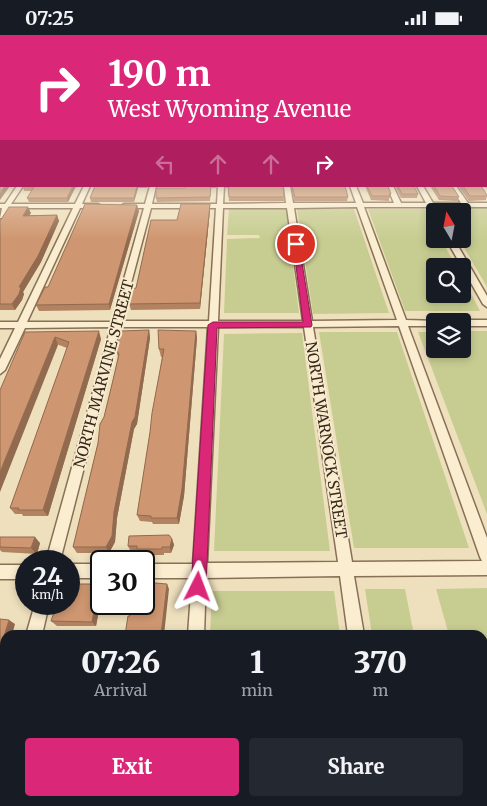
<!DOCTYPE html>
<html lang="en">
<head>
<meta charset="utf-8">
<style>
  body { margin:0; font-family:Merriweather,serif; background:#242831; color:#f1f3f6; height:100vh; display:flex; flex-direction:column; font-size:19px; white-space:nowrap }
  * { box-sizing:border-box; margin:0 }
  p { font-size:16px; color:#9ea1a6 }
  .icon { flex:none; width:28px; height:28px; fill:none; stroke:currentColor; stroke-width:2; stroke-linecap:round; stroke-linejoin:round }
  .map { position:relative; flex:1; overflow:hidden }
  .panel { position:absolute; left:0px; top:595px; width:488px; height:176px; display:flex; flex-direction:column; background:#171b24; border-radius:15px 15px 0 0; box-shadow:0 2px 8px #0003 }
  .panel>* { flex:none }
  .top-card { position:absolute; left:0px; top:0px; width:488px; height:152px; box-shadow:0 2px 8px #0003; background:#db2777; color:#fff; overflow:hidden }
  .needle { width:32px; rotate:350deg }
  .fabs { position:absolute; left:426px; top:168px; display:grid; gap:10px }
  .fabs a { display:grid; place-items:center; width:45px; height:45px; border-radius:5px; background:#171b24; box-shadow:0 2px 8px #0003; font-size:25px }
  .speed { position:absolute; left:15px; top:515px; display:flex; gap:10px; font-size:25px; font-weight:700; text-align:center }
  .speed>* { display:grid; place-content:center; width:65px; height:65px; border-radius:50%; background:#171b24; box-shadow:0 2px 8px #0003; line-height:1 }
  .speed small { font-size:12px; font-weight:400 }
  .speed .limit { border:2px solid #111; border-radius:8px; background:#fff; color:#111 }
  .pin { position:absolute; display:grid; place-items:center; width:42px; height:42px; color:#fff; margin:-21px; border:2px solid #fff; border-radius:50%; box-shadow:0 1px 5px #0007 }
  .me { position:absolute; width:55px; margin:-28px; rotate:3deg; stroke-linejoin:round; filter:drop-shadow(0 0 4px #0008) }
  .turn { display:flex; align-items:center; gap:18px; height:105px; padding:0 25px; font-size:22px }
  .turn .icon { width:65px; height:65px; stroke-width:2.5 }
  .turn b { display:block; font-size:35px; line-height:42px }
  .lanes { display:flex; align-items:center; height:48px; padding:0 25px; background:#0003; justify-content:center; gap:25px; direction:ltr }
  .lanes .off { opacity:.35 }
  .eta { display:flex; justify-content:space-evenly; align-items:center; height:85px; text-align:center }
  .eta b { font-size:30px; font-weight:800; line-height:35px }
  .cta { display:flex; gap:10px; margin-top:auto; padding:10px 25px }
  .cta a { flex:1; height:58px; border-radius:5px; background:#db2777; color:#fff; font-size:20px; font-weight:800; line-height:58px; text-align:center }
  .cta a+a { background:#242831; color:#f1f3f6 }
  .status { display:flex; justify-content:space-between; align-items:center; height:35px; padding:0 25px; background:#171b24; direction:ltr }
  .status svg { height:14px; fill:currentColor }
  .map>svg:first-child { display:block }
  .green { fill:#c7cd91 }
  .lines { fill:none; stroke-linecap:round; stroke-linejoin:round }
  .minor-casing { stroke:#887056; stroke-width:3 }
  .minor { fill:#faedd0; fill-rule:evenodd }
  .wall { fill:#b28261 }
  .shaded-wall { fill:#916a4f }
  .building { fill:#cf9771; stroke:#916a4f }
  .route { fill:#db2777; stroke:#8e194d }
  .labels { text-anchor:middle; stroke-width:4; stroke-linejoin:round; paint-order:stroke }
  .street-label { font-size:15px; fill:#36281b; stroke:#f7eacd }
</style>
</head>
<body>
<div class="status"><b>07:25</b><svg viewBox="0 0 49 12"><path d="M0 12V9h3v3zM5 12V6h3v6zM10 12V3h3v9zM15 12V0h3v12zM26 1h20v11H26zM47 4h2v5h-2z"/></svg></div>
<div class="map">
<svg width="487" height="771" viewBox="0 0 487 771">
  <rect width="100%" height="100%" fill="#efe0bd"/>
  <path class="green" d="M442,173H487V252L459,204H462V176H443Z
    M229,174H286L299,278H224L227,204L260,203L259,200H227Z
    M297,174H354L389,278L313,279Z
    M368,174H425L435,192V204H441L456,231H435V259H462L463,243L480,276H405Z
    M463,296H487V479L418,297H435V314H462Z
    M397,297L469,513H354L319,297Z
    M302,298L330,516H214L224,299Z
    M487,553V738L482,722V600H449L436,554Z
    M365,554H405L414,600H372Z
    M212,556H334L340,600H210Z
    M203,766H361V771H202Z
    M398,766H450L451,771H399Z"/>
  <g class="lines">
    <g class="minor-casing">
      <path id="minor" d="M486,146H487V151H486Z
        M17,151H23L11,169H75L84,151H90L82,169H98L101,171L98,173H80L27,287H112L144,173H124L121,171L124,169H145L150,151H156L152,169H217L218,151H224L223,169L286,168L284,151H290L293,168H356L350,151H356L363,168H394L387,151H393L401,168H426L417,151H423L433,168H461L450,151H456L468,168H487V172H435L437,176L434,178L428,172H364L406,285L438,286H435V291H408L487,503V540L354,541L364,600H348L340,541L206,543L204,600H188L192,543H144V529H193L208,292H120L60,526H46L111,292L25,293L5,335L0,339V324L15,293H0V287H18L73,173H9L3,183H0L2,173H0V169H5ZM357,172L397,285L312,286L294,173ZM151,173H216L209,286H121ZM223,173H287L303,286H218ZM399,291L480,522L482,526L352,527L313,292ZM218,292H304L338,527L207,528Z
        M446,204H454L487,261V272L483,269Z
        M462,285H487V291H462V286H459Z
        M69,529H101V543H69Z
        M0,530H26V544H0Z
        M35,569H49L42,600H26Z
        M5,703V738L0,740V705Z
        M177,766H197V771H177Z
        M371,766H391V771H371Z"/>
    </g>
    <use href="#minor" class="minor"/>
  </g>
  <path class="wall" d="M23,151H78L75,153L68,167H29L27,163L32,156H24Z
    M95,151H147V153H138L134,167H91L90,163Z
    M186,151H217L216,153H211L210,166L157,167L156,163L185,153Z
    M225,151H283L284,166H229L228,153H226Z
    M291,151H345L348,162L347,166H294Z
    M365,151H388L391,159L390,163H389V166L371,165Z
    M395,151H414L418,159L417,163H401Z
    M430,151H452L459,162L457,166L439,165Z
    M458,151H481L487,160L486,165L469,166Z
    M210,169V175L200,274L131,275L129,269L136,253L177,185Z
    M139,176L110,275L39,276L36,270L48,252Z
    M31,178L29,180H57L59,186L41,227L23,257L24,259L22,265L15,275H0V186Z
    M149,295L150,303L137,389L134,394L117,483L115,507L109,518H77L73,512L113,345L118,322L116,315Z
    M196,296L197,303L184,461L179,489H153L152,487L140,486L137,480L162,322H161L159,314Z
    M25,297L101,304L48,481H23L22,479H15L10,473L67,313Z
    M0,502L40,508L37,519L2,517L0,515Z
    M172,504L174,510L171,518H164V520H139L138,517H131L128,511Z
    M91,550H99L101,553V565L96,591H57L51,586Z"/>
  <path class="shaded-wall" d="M5,151H10L0,165V158Z
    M73,151H78L75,153L68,167L67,163Z
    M137,151H138V153L134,167V163Z
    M210,169V175L200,274V268Z
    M137,170L139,176L110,275L109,269Z
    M28,172L31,178L25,187L23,181Z
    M57,180L59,186L41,227L23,257L24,259L22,265L15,275L12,269L19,252Z
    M149,295L150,303L137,389L134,394L117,483L115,507L109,518L106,512Z
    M99,296L101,304L48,481L43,475Z
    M196,296L197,303L184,461L179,489L177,483Z
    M55,302L58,310L0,457V437Z
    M35,502L40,508L37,519L31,513Z
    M172,504L174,510L171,518L170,512Z
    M167,549L169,554L164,600H161Z
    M99,550L101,553V565L96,591L92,587Z
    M9,585L15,589L12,600H5V624L0,640V614Z
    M145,766H148L147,771H144Z"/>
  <path class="building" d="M1,99V151H5L0,158V100Z
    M486,103H487V128L486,127Z
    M23,151H73L67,163H27L34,152Z
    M95,151H137L134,163H90Z
    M186,151H211L210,162L156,163V153H185Z
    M228,151H283L284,162H229Z
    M292,151H345L348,162H295Z
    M367,151H388L391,159H389L390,161H372Z
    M398,151H414L418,159H402Z
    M434,151H452L459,162L440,161Z
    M463,151H481L487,160V161H470Z
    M85,169L137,170L109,269L36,270L45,252H48Z
    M181,169H210L200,268L129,269L132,254L136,253L151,185H177Z
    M9,172H28L23,181L57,180L38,221L19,252H21L19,259L12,269H0V186Z
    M149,295L135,382L132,387L114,477L112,501L106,512H73L98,408L100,389L104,382L113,345L119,319L116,315L121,296Z
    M158,295L196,296L182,454L177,483H151V481L137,480L150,397L152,378L164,314H159Z
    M99,296L43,475H18L19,473H10L69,307L55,302L0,437V355L25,297Z
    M169,500L172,504L170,512H162V514H137V511H128L129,501Z
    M0,502H35L31,513L0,512Z
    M144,547L167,549L161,600H125L128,581H130L131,569H144Z
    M81,549H90V550H99L92,587L51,586L57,569H69V551Z
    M0,584L9,585L0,614Z
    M100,766H145L144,771H99Z"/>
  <linearGradient id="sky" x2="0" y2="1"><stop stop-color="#8bb9d4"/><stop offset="0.47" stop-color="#f8f1e1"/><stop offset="1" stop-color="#f8f1e1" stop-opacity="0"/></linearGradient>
  <rect width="487" height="204" fill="url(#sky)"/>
  <path class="route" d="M293,207L299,209L312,290L311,292L217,293L206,552L203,557L198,559L193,557L191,552L208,290L213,287H303Z"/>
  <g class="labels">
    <g class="street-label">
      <text transform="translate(104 339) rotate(-75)" y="5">NORTH MARVINE STREET</text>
      <text transform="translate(326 405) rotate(81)" y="5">NORTH WARNOCK STREET</text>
    </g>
  </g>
</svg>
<div class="fabs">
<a><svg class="needle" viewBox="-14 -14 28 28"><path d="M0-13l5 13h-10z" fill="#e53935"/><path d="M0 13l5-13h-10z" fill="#9ea1a6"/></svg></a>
<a><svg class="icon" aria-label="search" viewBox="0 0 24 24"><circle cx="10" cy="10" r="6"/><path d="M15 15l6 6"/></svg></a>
<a><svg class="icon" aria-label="layers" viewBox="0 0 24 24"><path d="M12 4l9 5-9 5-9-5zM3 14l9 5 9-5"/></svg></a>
</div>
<div class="speed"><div>24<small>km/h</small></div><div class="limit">30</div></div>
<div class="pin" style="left:296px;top:209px;background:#d93025"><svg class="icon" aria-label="arrive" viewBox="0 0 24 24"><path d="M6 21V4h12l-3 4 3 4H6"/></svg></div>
<svg class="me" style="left:198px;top:552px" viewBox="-20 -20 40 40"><path d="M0-17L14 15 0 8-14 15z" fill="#db2777" stroke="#fff" stroke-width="4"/></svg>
<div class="top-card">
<div class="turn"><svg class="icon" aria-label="right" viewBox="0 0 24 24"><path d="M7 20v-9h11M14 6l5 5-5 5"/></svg><div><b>190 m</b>West Wyoming Avenue</div></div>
<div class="lanes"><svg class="icon off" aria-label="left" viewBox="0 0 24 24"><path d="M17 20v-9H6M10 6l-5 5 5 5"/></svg><svg class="icon off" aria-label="ahead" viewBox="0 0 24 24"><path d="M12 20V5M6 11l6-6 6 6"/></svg><svg class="icon off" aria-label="ahead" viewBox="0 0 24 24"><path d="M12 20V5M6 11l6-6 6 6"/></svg><svg class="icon" aria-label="right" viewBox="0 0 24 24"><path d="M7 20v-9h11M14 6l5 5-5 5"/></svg></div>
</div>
<section class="panel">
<div class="eta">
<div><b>07:26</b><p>Arrival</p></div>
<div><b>1</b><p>min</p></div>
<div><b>370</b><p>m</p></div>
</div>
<div class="cta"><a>Exit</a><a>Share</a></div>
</section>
</div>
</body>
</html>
